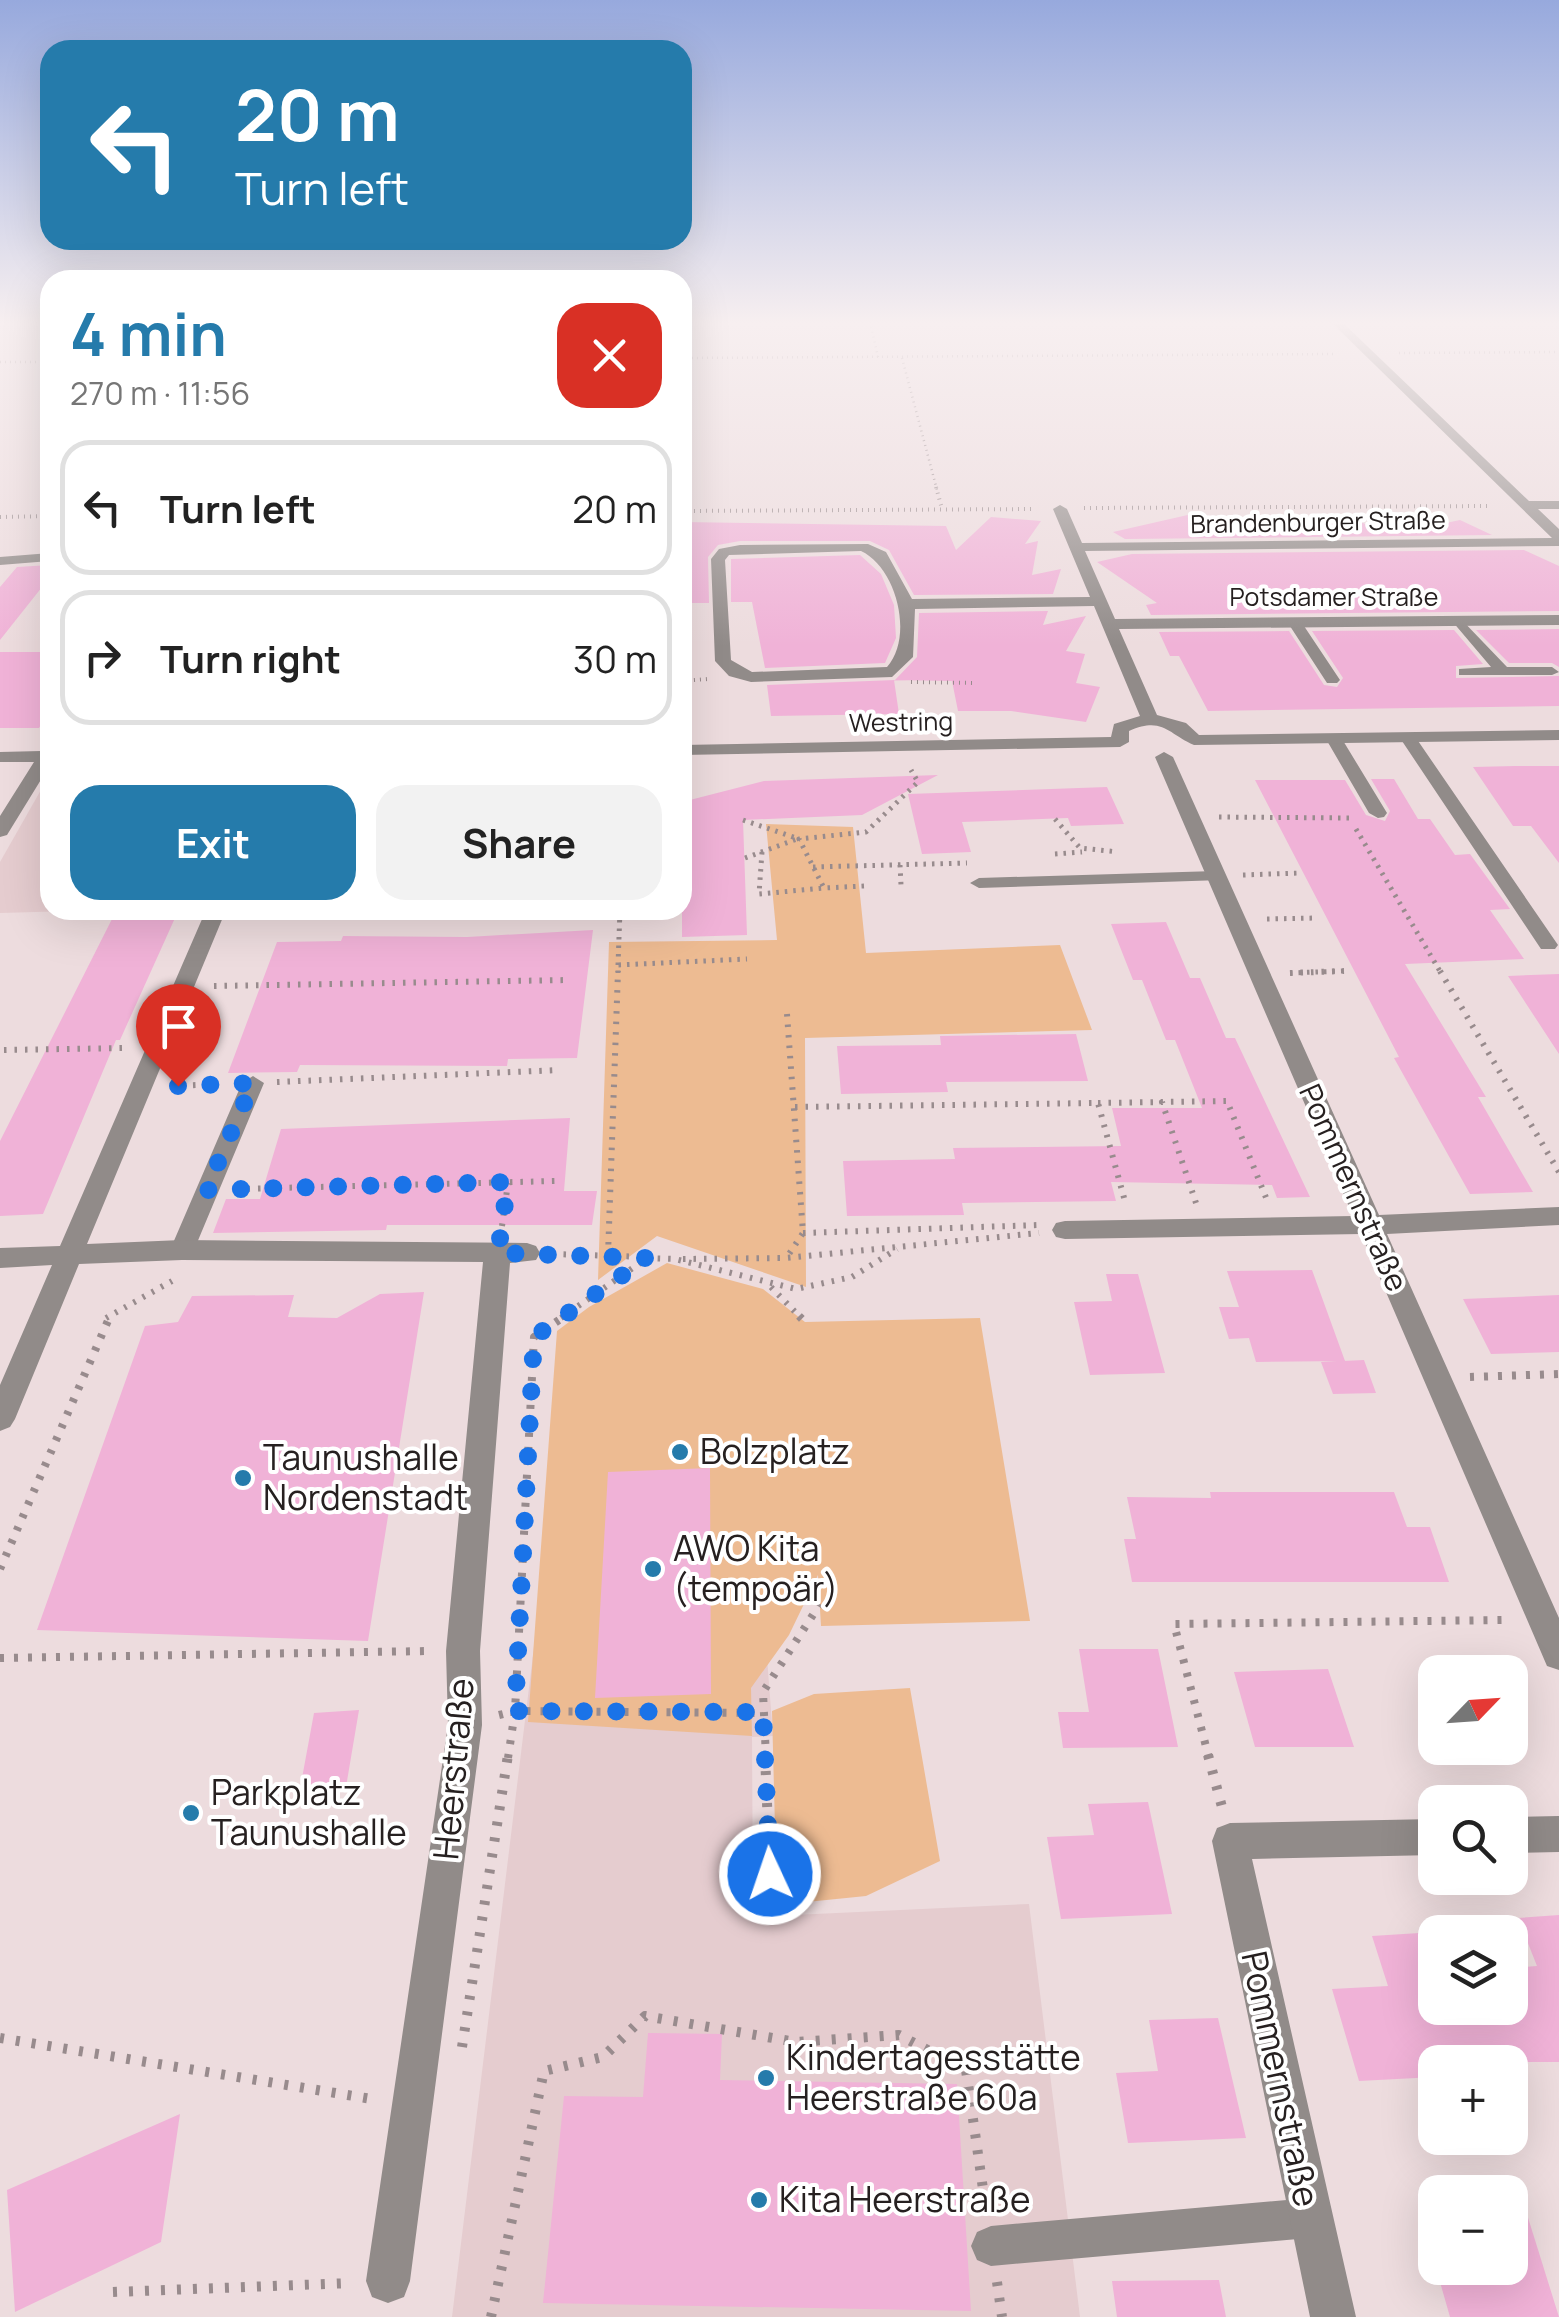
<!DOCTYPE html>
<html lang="en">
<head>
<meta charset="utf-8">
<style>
  body { margin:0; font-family:Manrope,sans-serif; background:#f2f2f2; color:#222; height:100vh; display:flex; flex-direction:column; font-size:38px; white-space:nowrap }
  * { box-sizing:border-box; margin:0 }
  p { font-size:32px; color:#767676 }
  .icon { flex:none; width:55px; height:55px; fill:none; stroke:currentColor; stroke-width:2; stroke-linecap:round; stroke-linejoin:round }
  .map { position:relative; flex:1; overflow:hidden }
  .drawer { position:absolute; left:40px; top:270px; width:652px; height:650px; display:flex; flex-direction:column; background:#fff; border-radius:30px; box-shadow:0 10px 40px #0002 }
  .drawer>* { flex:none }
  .top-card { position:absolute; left:40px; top:40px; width:652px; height:210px; border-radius:30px; box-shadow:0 10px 40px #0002; background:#257bab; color:#fff; overflow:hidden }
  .needle { width:65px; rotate:65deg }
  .controls { position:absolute; left:1418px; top:1655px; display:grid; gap:20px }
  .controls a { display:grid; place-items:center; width:110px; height:110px; border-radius:20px; background:#fff; box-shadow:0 10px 40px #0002; font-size:50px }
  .pin { position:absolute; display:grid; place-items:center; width:85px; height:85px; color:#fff; margin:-102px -42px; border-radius:50% 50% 50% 0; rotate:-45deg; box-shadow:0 0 10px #0007 }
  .pin .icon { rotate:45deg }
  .me { position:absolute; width:110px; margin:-55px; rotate:357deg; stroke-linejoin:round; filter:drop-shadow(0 0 8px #0008) }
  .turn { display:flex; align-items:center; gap:35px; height:210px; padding:0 30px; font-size:45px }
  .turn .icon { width:130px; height:130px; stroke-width:2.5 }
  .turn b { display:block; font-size:70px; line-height:85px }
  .round { display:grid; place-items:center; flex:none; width:105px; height:105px; border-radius:30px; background:#f2f2f2 }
  .head { display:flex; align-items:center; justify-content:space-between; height:170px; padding:0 30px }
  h1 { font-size:60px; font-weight:700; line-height:75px; color:#257bab }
  .cta { display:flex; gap:20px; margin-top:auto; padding:20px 30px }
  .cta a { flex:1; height:115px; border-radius:30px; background:#257bab; color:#fff; font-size:40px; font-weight:700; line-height:115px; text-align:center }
  .cta a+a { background:#f2f2f2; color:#222 }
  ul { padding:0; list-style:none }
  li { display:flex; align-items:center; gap:30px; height:135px; margin:0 20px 15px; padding:0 10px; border:5px solid #e0e0e0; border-radius:30px }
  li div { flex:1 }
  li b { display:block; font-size:38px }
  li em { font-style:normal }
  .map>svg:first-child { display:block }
  .built { fill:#e5cccf }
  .green { fill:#edbb92 }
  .building { fill:#f0b2d7 }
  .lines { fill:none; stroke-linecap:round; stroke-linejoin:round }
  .path-far5 { stroke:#988b8d; stroke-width:2.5; stroke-dasharray:1 4; stroke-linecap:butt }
  .path-far4 { stroke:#988b8d; stroke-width:4; stroke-dasharray:1 5; stroke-linecap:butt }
  .path-far3 { stroke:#988b8d; stroke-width:5; stroke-dasharray:2.5 6; stroke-linecap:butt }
  .path-far2 { stroke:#988b8d; stroke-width:6; stroke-dasharray:2.5 8; stroke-linecap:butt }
  .path-far1 { stroke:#988b8d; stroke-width:8; stroke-dasharray:4 10; stroke-linecap:butt }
  .path { stroke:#988b8d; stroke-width:10; stroke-dasharray:4 12; stroke-linecap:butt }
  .lane { fill:#918b89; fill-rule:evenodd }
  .street { fill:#918b89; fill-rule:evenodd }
  .route { stroke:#1a73e8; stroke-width:18; stroke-dasharray:0 32.4 }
  .poi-dot { fill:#257bab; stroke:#fff; stroke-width:4 }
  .labels { text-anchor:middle; stroke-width:8; stroke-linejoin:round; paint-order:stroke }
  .far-street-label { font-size:25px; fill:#262020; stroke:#fff }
  .street-label { font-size:30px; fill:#262020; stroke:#fff }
  .near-poi-label { font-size:35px; fill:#262020; stroke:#fff; text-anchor:start }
  .near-street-label { font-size:35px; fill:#262020; stroke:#fff }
</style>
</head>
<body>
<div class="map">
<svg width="1559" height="2317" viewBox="0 0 1559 2317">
  <rect width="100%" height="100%" fill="#eddcde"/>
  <path class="built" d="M50,774V910H108L0,913V862Z
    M751,1449L773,1736L752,1737L753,1917L1029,1904L1080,2317H452L557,1459Z"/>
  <path class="green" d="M766,824L853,827L866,953L1060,945L1092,1030L805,1038L806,1287L657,1236L598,1280L609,942L777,940Z
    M667,1263L763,1289L805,1322L980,1318L1030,1621L821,1626L818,1575L789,1635L751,1688L752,1736L528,1722L557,1331L589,1307Z
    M910,1688L940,1861L866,1896L777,1905L772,1711L814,1694Z"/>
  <path class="building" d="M1418,513L1441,524L1460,520L1492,535L1125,539L1113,532L1192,514L1216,527L1271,515L1295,527L1348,516L1365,524Z
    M991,517L1041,521L1025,544L1038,541L1032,575L1061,569L1053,594L914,595L889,550L870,541H740L718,545L708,557L709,603H682V522L946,526L956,550Z
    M1524,550L1559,566V611L1151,615L1146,605L1157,603L1097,562L1132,554Z
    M860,555L881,574L894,605L896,638L885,663L765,668L752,602H731V559Z
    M50,565V577L0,640V587L17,567Z
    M1048,611L1043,625L1086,616L1066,651L1085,654L1076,683L1100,687L1086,722L1011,711H958L952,681L894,680L899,714L771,716L767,685L895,680L917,657L919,613Z
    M1559,629V667L1552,663H1509L1476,630Z
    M1454,630L1483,664L1456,666V678L1559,676V706L1208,711L1179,656H1170L1159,632L1289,631L1324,685L1337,687L1343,678L1312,631Z
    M0,652H50V710L39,728H0Z
    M1515,766H1559V863L1531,826H1513L1473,767Z
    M938,775L862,815L743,820L747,935L682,937V802L764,781Z
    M1371,779H1394L1418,819H1430L1455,855L1470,854L1510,909L1490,910L1524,959L1405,964L1486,1097H1478L1533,1192L1470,1194L1394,1058L1399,1057L1255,780H1345L1366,815L1385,821L1390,811Z
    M1107,787L1124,824L1071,826L1068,818L962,822L971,852L922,854L908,794Z
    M175,918L120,1040H116L43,1214L0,1216V1141L112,919Z
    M1166,922L1190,978H1200L1226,1038H1235L1310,1197L1277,1198L1272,1185L1111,1182L1116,1201L962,1203L964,1215L847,1216L843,1161L955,1159L953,1148L1121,1146L1112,1108H1202L1175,1040H1166L1142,980H1133L1111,924Z
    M593,930L577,1058L508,1059L507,1066L300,1065L297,1072L228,1073L277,942L341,941L343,936L467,937Z
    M1559,974V1054L1508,976Z
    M1076,1034L1088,1081L946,1082L948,1092L841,1094L837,1046L941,1045L940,1036Z
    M570,1118L564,1191H597L592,1225H387L386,1230L213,1233L226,1199H260L281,1129Z
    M1312,1270L1345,1361L1256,1362L1249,1338L1229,1339L1219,1307H1239L1227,1271Z
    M1106,1274H1138L1165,1373L1090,1375L1074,1302L1112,1301Z
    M424,1292L368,1641L37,1630L145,1326L178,1322L192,1296L294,1295L288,1317L337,1318L380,1294Z
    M1559,1295V1352L1491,1354L1463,1299Z
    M1364,1360L1376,1393L1333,1394L1321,1362Z
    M710,1468L711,1694L595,1698L608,1472Z
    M1210,1492H1394L1407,1527H1430L1449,1582H1132L1124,1539H1136L1127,1497L1211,1498Z
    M1079,1649H1158L1178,1747L1063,1748L1058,1712H1089Z
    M1328,1669L1354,1747H1255L1234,1672Z
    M359,1710L346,1787L300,1789L314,1713Z
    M1148,1802L1172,1914L1061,1919L1047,1837L1094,1835L1088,1804Z
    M1559,1915V2062H1435V2077L1359,2081L1332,1989L1388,1986L1372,1936L1435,1932V2008H1510V1968L1537,1966L1518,1918Z
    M1218,2018L1246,2138L1128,2143L1116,2073L1158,2071L1149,2020Z
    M648,2033L722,2034L720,2080L957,2084L971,2311L543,2303L564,2096L643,2097Z
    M180,2114L161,2242L15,2312L7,2190Z
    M1516,2179L1559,2317H1450L1436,2268H1510V2180Z
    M1219,2280L1226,2317H1117L1112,2281Z"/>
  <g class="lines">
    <path class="path-far5" d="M870,322L878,357
      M1399,353L1559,352
      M682,358L1336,354
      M902,358L937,490
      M0,362H50"/>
    <path class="path-far4" d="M936,487L942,509
      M1084,508L1491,506
      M682,511L1036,509
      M0,517L50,516
      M682,681L708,679
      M911,682L974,683"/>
    <path class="path-far3" d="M1219,817L1350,818
      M1055,819L1080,848L1118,852
      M743,820L799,839
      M1356,829L1441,973
      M762,852L759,894L824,888
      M1055,854L1082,852
      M745,858L797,839
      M900,865L901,885
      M813,867L967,863
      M1243,875L1300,873
      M864,886L824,888L799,839L866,832L918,782L911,770
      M242,911L336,910
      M1267,919L1318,918
      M618,965L620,910
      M618,973V965L747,959
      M1290,973L1344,971"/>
    <path class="path-far2" d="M1440,971L1559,1172
      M1290,973L1344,971
      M214,986L568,980
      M787,1014L803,1233L787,1257
      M4,1050L127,1048
      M277,1082L560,1070
      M172,1086L224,1084
      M1098,1103L1162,1102
      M795,1107L1098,1103L1126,1205
      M237,1189L556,1181
      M1196,1203L1162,1102L1227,1101L1267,1200
      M502,1226L508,1183
      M803,1233L1039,1225
      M553,1254L646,1257
      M608,1255L618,971
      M683,1259L786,1258L1039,1233
      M771,1287L801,1318
      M106,1318L172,1281
      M561,1318L647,1258L675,1259L796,1289L852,1277L897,1249"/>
    <path class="path-far1" d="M799,1316L805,1322
      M1470,1377L1559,1374
      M0,1569L110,1316
      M0,1658L429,1651
      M499,1715L515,1711L763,1713
      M508,1758L515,1711L534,1337L565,1316
      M766,1758L763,1692L820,1604
      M1209,1758L1174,1624L1507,1620"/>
    <path class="path" d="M765,1755L771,1898
      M1208,1755L1222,1807
      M0,2038L378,2100
      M462,2047L508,1755
      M997,2282L1002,2317
      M113,2292L352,2283
      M491,2317L544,2071L603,2057L645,2016L796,2042L899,2035L966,2070L986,2210"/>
    <path class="lane" d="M1459,617L1507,667H1552L1559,672L1552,675H1459V669L1491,667L1452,621Z
      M1290,620H1300L1340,680L1337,683H1327L1288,623Z
      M1402,735H1414L1558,945L1555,949H1541L1400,738Z
      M1328,736L1342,739L1387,813L1384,817L1378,818L1369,813L1326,739Z
      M1216,871L1222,872V880L979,888L970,883L979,878Z
      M253,1076L264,1083L194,1250L190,1256H174L170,1250L242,1083Z
      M1309,2198L1323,2204L1329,2218L1323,2232L1309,2238L991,2266L977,2260L971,2246L977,2232L991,2226Z"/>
    <path class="street" d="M1331,322H1342L1529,501H1559V509H1538L1559,529V546L1085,551L1115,619L1559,615V625L1119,629L1157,715L1186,723L1199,735L1559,730V740L1194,745C1168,734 1163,716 1129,731V742L1120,747L682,755V745L1111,737L1114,724L1140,716L1094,606L915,609L913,657L892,677L751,682L729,676L715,661L711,559L719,549L740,545L868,544L886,552L912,599L1090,597L1053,509L1060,505L1067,509L1082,543L1552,538ZM861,551C897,568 914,637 887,667L752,672L731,660L725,560L729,555Z
      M50,553V561L0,565V557Z
      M50,745V765L7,835L0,837V816L34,762H0V752L41,751Z
      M1164,752L1173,757L1379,1215L1559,1207V1225L1387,1234L1559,1618V1670L1547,1666L1361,1234L1065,1239L1056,1237L1052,1230L1056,1223L1065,1221L1353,1216L1155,757Z
      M206,910H226L87,1244L182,1240L527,1243L536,1246L540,1253L536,1260L510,1263L480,1651L482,1725L410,2281L404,2297L388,2303L372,2297L366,2281L448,1725L446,1651L483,1262L182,1260L79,1264L15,1419L10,1427L0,1431V1385L52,1265L0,1268V1248L60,1246Z
      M1559,1816V1852L1510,1853V1817Z
      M1435,1819V1855L1252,1859L1356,2317H1310L1212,1841L1217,1828L1230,1823Z"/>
  </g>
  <linearGradient id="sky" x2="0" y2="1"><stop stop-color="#97a9dd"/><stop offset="0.5" stop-color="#f7eff0"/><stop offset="1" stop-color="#f7eff0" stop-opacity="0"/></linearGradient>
  <rect width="1559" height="646" fill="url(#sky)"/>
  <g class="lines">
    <path class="route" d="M178,1086L253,1083L206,1190L508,1182L498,1253L647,1258L534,1337L515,1711L763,1712L770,1874"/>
  </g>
  <g class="poi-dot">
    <circle cx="680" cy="1452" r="10"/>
    <circle cx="243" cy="1478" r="10"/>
    <circle cx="653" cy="1569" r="10"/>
    <circle cx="191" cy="1813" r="10"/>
    <circle cx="766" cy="2078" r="10"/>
    <circle cx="759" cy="2200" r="10"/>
  </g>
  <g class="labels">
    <g class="far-street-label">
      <text transform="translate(1318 522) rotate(-1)" y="9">Brandenburger Straße</text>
      <text x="1334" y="606">Potsdamer Straße</text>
      <text transform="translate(901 722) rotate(-1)" y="9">Westring</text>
    </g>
    <g class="street-label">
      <text transform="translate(1353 1188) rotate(66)" y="10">Pommernstraße</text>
    </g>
    <g class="near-poi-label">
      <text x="700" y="1464">Bolzplatz</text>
      <text x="263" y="1470">Taunushalle<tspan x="263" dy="40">Nordenstadt</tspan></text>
      <text x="673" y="1561">AWO Kita<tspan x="673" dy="40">(tempoär)</tspan></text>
      <text x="211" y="1805">Parkplatz<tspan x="211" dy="40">Taunushalle</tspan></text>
      <text x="786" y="2070">Kindertagesstätte<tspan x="786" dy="40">Heerstraße 60a</tspan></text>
      <text x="779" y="2212">Kita Heerstraße</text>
    </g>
    <g class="near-street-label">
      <text transform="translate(454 1769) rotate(-85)" y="12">Heerstraße</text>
      <text transform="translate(1280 2079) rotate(78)" y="12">Pommernstraße</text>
    </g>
  </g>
</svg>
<div class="controls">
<a><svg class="needle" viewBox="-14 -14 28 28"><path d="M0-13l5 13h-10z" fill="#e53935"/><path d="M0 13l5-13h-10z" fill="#767676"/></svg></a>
<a><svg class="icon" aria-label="search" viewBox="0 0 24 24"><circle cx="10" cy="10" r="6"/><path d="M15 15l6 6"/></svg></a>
<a><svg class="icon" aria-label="layers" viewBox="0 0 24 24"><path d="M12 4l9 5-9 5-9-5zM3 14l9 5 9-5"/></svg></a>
<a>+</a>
<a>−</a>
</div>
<div class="pin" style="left:178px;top:1086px;background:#d93025"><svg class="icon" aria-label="arrive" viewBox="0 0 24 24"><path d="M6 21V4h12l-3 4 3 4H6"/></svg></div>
<svg class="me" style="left:770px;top:1874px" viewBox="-20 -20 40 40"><circle r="17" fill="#1a73e8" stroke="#fff" stroke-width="3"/><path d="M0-11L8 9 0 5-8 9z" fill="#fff"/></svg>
<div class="top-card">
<div class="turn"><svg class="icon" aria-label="left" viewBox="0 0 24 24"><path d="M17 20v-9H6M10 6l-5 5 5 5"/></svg><div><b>20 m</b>Turn left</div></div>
</div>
<section class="drawer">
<div class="head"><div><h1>4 min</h1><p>270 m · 11:56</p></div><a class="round" style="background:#d93025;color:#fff"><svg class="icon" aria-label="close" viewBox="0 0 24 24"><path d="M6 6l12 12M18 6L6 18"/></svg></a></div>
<ul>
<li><svg class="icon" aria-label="left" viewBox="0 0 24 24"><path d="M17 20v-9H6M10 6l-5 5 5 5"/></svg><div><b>Turn left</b></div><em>20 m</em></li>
<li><svg class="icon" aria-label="right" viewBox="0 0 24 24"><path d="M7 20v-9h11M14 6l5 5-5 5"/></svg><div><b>Turn right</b></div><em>30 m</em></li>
</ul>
<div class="cta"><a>Exit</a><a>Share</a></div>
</section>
</div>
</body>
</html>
